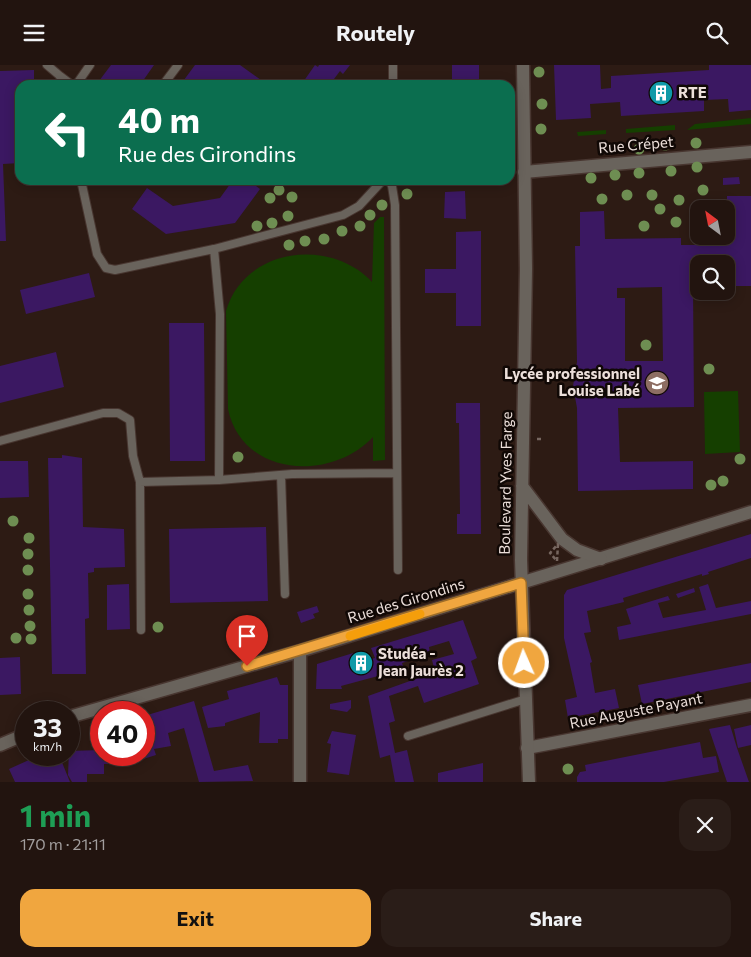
<!DOCTYPE html>
<html lang="en">
<head>
<meta charset="utf-8">
<style>
  body { margin:0; font-family:Commissioner,sans-serif; background:#2a1d18; color:#f1f3f6; height:100vh; display:flex; flex-direction:column; font-size:19px; white-space:nowrap }
  * { box-sizing:border-box; margin:0 }
  p { font-size:16px; color:#a29e9e }
  .icon { flex:none; width:28px; height:28px; fill:none; stroke:currentColor; stroke-width:2; stroke-linecap:round; stroke-linejoin:round }
  .map { position:relative; height:717px; overflow:hidden }
  .drawer { display:flex; flex-direction:column; background:#22140f; flex:1 }
  .drawer>* { flex:none }
  .hud { position:absolute; left:15px; top:15px; width:500px; height:105px; border-radius:15px; box-shadow:0 2px 12px #0003,0 0 0 1px #3f332f; background:#0b6e4f; color:#fff; overflow:hidden }
  .needle { width:32px; rotate:328deg }
  .fabs { position:absolute; left:690px; top:135px; display:grid; gap:10px }
  .fabs a { display:grid; place-items:center; width:45px; height:45px; border-radius:10px; background:#22140f; box-shadow:0 2px 12px #0003,0 0 0 1px #3f332f; font-size:25px }
  .speed { position:absolute; left:15px; top:636px; display:flex; gap:10px; font-size:25px; font-weight:700; text-align:center }
  .speed>* { display:grid; place-content:center; width:65px; height:65px; border-radius:50%; background:#22140f; box-shadow:0 2px 12px #0003,0 0 0 1px #3f332f; line-height:1 }
  .speed small { font-size:12px; font-weight:400 }
  .speed .limit { border:8px solid #d22; background:#fff; color:#111 }
  .pin { position:absolute; display:grid; place-items:center; width:42px; height:42px; color:#fff; margin:-51px -21px; border-radius:50% 50% 50% 0; rotate:-45deg; box-shadow:0 0 5px #0007 }
  .pin .icon { rotate:45deg }
  .me { position:absolute; width:55px; margin:-28px; rotate:358deg; stroke-linejoin:round; filter:drop-shadow(0 0 4px #0008) }
  .turn { display:flex; align-items:center; gap:18px; height:105px; padding:0 20px; font-size:22px }
  .turn .icon { width:65px; height:65px; stroke-width:2.5 }
  .turn b { display:block; font-size:35px; line-height:42px }
  .round { display:grid; place-items:center; flex:none; width:52px; height:52px; border-radius:15px; background:#2a1d18 }
  .overview { display:flex; align-items:center; justify-content:space-between; height:85px; padding:0 20px }
  h1 { font-size:30px; font-weight:700; line-height:38px; color:#1e9e55 }
  .action { display:flex; gap:10px; margin-top:auto; padding:10px 20px }
  .action a { flex:1; height:58px; border-radius:15px; background:#f0a63f; color:#111; font-size:20px; font-weight:700; line-height:58px; text-align:center }
  .action a+a { background:#2a1d18; color:#f1f3f6 }
  header { display:flex; justify-content:space-between; align-items:center; height:65px; padding:0 20px; background:#22140f; font-size:22px; font-weight:700 }
  .map>svg:first-child { display:block }
  .green { fill:#153f00 }
  .building { fill:#3b1862; fill-rule:evenodd }
  .lines { fill:none; stroke-linecap:round; stroke-linejoin:round }
  .service-casing { stroke:#483630; stroke-width:10 }
  .minor-casing { stroke:#483630; stroke-width:15 }
  .tertiary-casing { stroke:#483630; stroke-width:15 }
  .path { stroke:#76665f; stroke-width:2.5; stroke-dasharray:4 2.5; stroke-linecap:butt }
  .service { stroke:#69635c; stroke-width:8 }
  .minor { stroke:#69635c; stroke-width:12 }
  .tertiary { stroke:#69635c; stroke-width:12 }
  .tree { fill:#6e8e52 }
  .route-casing { stroke:#9c6c29; stroke-width:12 }
  .route { stroke:#f0a63f; stroke-width:9 }
  .slow { stroke:#f59e0b; stroke-width:9 }
  .labels { text-anchor:middle; stroke-width:5; stroke-linejoin:round; paint-order:stroke }
  .poi-label { font-size:15px; font-weight:bold; fill:#ecdfda; stroke:#100805; text-anchor:start }
  .street-label { font-size:15px; fill:#ecdfda; stroke:#100805 }
</style>
</head>
<body>
<header><svg class="icon" aria-label="menu" viewBox="0 0 24 24"><path d="M4 6h16M4 12h16M4 18h16"/></svg>Routely<svg class="icon" aria-label="search" viewBox="0 0 24 24"><circle cx="10" cy="10" r="6"/><path d="M15 15l6 6"/></svg></header>
<div class="map">
<svg width="751" height="717" viewBox="0 0 751 717">
  <rect width="100%" height="100%" fill="#2d1b14"/>
  <path class="green" d="M751,53V59L687,65L695,59Z
    M675,60V65L626,68V64Z
    M606,65V69L578,71L577,67Z
    M380,152H384L385,395L373,396V372C331,417 242,412 228,344L226,246C244,183 330,172 372,217L374,158Z
    M738,326L740,387L705,389L704,327Z"/>
  <path class="building" d="M111,0H154L140,20H96Z
    M195,0H240L268,20H175L177,17L181,19Z
    M315,0L318,2L319,0H350L343,9L340,6L334,14L342,20H301Z
    M452,0H479V20H452Z
    M554,0H600L601,24L611,23V11L709,5V0H751V45L729,47L728,34L704,35V46L621,51L620,37L590,39L591,53L556,55Z
    M34,5V20H20V98L3,99L6,176H0V6Z
    M739,112L740,119L723,120V113Z
    M233,115H260L256,121L260,124L235,158L166,169L132,144L147,123L173,141L220,133Z
    M465,126L466,154L444,153L445,127Z
    M727,131H751V221H726V199H699V221H693L694,342L618,343L620,397L693,396V424L578,426L577,343L573,321L577,297L575,181H580V147L604,146L605,174L681,173V180H726ZM662,222L663,296H625V233H617V223Z
    M481,166V261H456V228H425V204H456V167Z
    M89,208L95,232L26,249L20,225Z
    M169,258H204L205,396H170Z
    M56,287L64,322L0,338V301Z
    M456,338H480L481,469H457V449H460L459,358H456Z
    M62,390L82,393L83,462L124,464L125,502L94,503V507L88,508L89,553L85,554L86,609H52L48,393H62Z
    M0,396H28L29,432L0,433Z
    M266,462L268,536L170,538L169,464Z
    M751,469V493L708,507L709,509L702,511V509L623,533L624,537L587,546L591,567L584,568L592,597L590,598L595,628L615,624L619,643L568,653L565,635L577,632L564,573V530L567,525Z
    M129,519L130,564L107,565V520Z
    M708,519L716,543L751,536V549L619,575L617,562L631,559L626,544L668,531L670,535L658,538L663,553L706,545L699,522Z
    M694,523L695,527L678,533L676,529Z
    M317,541L319,547L313,549L315,553L301,558L297,547Z
    M463,555L477,593L471,596L479,619L424,638L418,621L389,631L395,656L389,658L395,688L407,685L414,717H395L390,690L380,693L368,631L435,607L432,595L454,589L449,576L429,582L430,589L402,598L404,604L341,621L342,624H316L317,599L360,586L363,596L375,593L371,583Z
    M20,592L21,629L0,630V593Z
    M751,598V617L642,639L638,620Z
    M277,612L280,620H288V674H278V678H259L260,647L225,658V661L208,663L202,642L229,634L227,626Z
    M351,635V643L347,647L330,644V639Z
    M194,636L214,706L248,700L253,716L199,717L184,663L168,668L171,681L154,684L156,690L140,695L139,692V698L104,699V709H87V717H72L68,710L69,686L101,685V690H144V671L150,669L144,651Z
    M730,660L737,683L749,717H727L709,664Z
    M751,660V680L738,683L734,664Z
    M332,666L356,670L349,710L327,707L331,679L327,678Z
    M700,677L703,693L716,691L719,707L664,717H577V712L580,707L586,706L585,700Z
    M40,690H59L70,717H15L9,704Z
    M483,698V717H438V708Z"/>
  <g class="lines">
    <g class="service-casing">
      <path id="service" d="M47,0L60,11
        M393,0V20
        M62,20L60,11L72,20
        M76,20L90,0
        M163,20L178,0
        M81,115L97,189L106,203L115,205L214,184L343,150L359,141L383,115
        M389,115L392,121L395,140L398,505
        M214,184L220,249L219,415
        M0,376L103,348H118L130,355L133,391L140,417L141,565
        M281,410L285,529
        M140,417L219,415L292,409L397,408
        M408,671L526,634"/>
    </g>
    <g class="minor-casing">
      <path id="minor" d="M524,107L751,87
        M69,652L300,586L751,447
        M0,680L26,669
        M527,683L751,640
        M300,717V586"/>
    </g>
    <g class="tertiary-casing">
      <path id="tertiary" d="M523,0L526,204L521,495L529,717
        M522,421L562,474L577,485L601,494"/>
    </g>
    <path class="path" d="M502,360H509
      M537,374H543
      M504,413L511,414
      M558,479L557,496L550,488Z"/>
    <use href="#service" class="service"/>
    <use href="#minor" class="minor"/>
    <use href="#tertiary" class="tertiary"/>
  </g>
  <g class="tree">
    <circle cx="539" cy="7" r="5.5"/>
    <circle cx="542" cy="39" r="5.5"/>
    <circle cx="541" cy="64" r="5.5"/>
    <circle cx="696" cy="78" r="5.5"/>
    <circle cx="665" cy="80" r="5.5"/>
    <circle cx="639" cy="84" r="5.5"/>
    <circle cx="697" cy="102" r="5.5"/>
    <circle cx="671" cy="106" r="5.5"/>
    <circle cx="639" cy="108" r="5.5"/>
    <circle cx="615" cy="110" r="5.5"/>
    <circle cx="591" cy="113" r="5.5"/>
    <circle cx="279" cy="125" r="5.5"/>
    <circle cx="703" cy="125" r="5.5"/>
    <circle cx="407" cy="129" r="5.5"/>
    <circle cx="627" cy="130" r="5.5"/>
    <circle cx="652" cy="130" r="5.5"/>
    <circle cx="292" cy="132" r="5.5"/>
    <circle cx="270" cy="133" r="5.5"/>
    <circle cx="602" cy="134" r="5.5"/>
    <circle cx="679" cy="135" r="5.5"/>
    <circle cx="382" cy="140" r="5.5"/>
    <circle cx="660" cy="144" r="5.5"/>
    <circle cx="370" cy="150" r="5.5"/>
    <circle cx="288" cy="151" r="5.5"/>
    <circle cx="676" cy="157" r="5.5"/>
    <circle cx="272" cy="158" r="5.5"/>
    <circle cx="257" cy="161" r="5.5"/>
    <circle cx="360" cy="161" r="5.5"/>
    <circle cx="644" cy="161" r="5.5"/>
    <circle cx="342" cy="166" r="5.5"/>
    <circle cx="324" cy="174" r="5.5"/>
    <circle cx="305" cy="176" r="5.5"/>
    <circle cx="289" cy="180" r="5.5"/>
    <circle cx="646" cy="280" r="5.5"/>
    <circle cx="709" cy="304" r="5.5"/>
    <circle cx="238" cy="392" r="5.5"/>
    <circle cx="740" cy="394" r="5.5"/>
    <circle cx="723" cy="416" r="5.5"/>
    <circle cx="711" cy="420" r="5.5"/>
    <circle cx="13" cy="456" r="5.5"/>
    <circle cx="29" cy="473" r="5.5"/>
    <circle cx="28" cy="489" r="5.5"/>
    <circle cx="28" cy="505" r="5.5"/>
    <circle cx="28" cy="529" r="5.5"/>
    <circle cx="29" cy="545" r="5.5"/>
    <circle cx="30" cy="561" r="5.5"/>
    <circle cx="158" cy="562" r="5.5"/>
    <circle cx="16" cy="573" r="5.5"/>
    <circle cx="31" cy="574" r="5.5"/>
    <circle cx="568" cy="704" r="5.5"/>
  </g>
  <g class="lines">
    <g class="route-casing">
      <path id="route" d="M247,601L521,518L524,598"/>
    </g>
    <use href="#route" class="route"/>
    <path class="slow" d="M350,571L420,549"/>
  </g>
  <defs>
    <g id="building-disc" transform="scale(1.25)"><circle r="9.5" fill="#0f9aa8" stroke="#100805"/><path d="M-4-6H4V6H1V3H-1V6H-4ZM-2.5-4.3h1.7v1.8h-1.7ZM.8-4.3h1.7v1.8H.8ZM-2.5-1h1.7V.8h-1.7ZM.8-1h1.7V.8H.8Z" fill="#fff"/></g>
    <g id="school-disc" transform="scale(1.25)"><circle r="9.5" fill="#8d6e63" stroke="#100805"/><path d="M0-5L7-2L0 1L-7-2ZM-4 1L0 2.5L4 1V4Q0 6-4 4Z" fill="#fff"/></g>
  </defs>
  <g fill-rule="evenodd">
    <use href="#building-disc" x="661" y="28"/>
    <use href="#school-disc" x="657" y="318"/>
    <use href="#building-disc" x="361" y="598"/>
  </g>
  <g class="labels">
    <g class="poi-label">
      <text x="678" y="33">RTE</text>
      <text x="640" y="314" text-anchor="end">Lycée professionnel<tspan x="640" dy="17">Louise Labé</tspan></text>
      <text x="378" y="594">Studéa -<tspan x="378" dy="17">Jean Jaurès 2</tspan></text>
    </g>
    <g class="street-label">
      <text transform="translate(636 80) rotate(-5)" y="5">Rue Crépet</text>
      <text transform="translate(506 418) rotate(-89)" y="5">Boulevard Yves Farge</text>
      <text transform="translate(406 536) rotate(-17)" y="5">Rue des Girondins</text>
      <text transform="translate(636 646) rotate(-11)" y="5">Rue Auguste Payant</text>
    </g>
  </g>
</svg>
<div class="fabs">
<a><svg class="needle" viewBox="-14 -14 28 28"><path d="M0-13l5 13h-10z" fill="#e53935"/><path d="M0 13l5-13h-10z" fill="#a29e9e"/></svg></a>
<a><svg class="icon" aria-label="search" viewBox="0 0 24 24"><circle cx="10" cy="10" r="6"/><path d="M15 15l6 6"/></svg></a>
</div>
<div class="speed"><div>33<small>km/h</small></div><div class="limit">40</div></div>
<div class="pin" style="left:247px;top:601px;background:#d93025"><svg class="icon" aria-label="arrive" viewBox="0 0 24 24"><path d="M6 21V4h12l-3 4 3 4H6"/></svg></div>
<svg class="me" style="left:524px;top:598px" viewBox="-20 -20 40 40"><circle r="17" fill="#f0a63f" stroke="#fff" stroke-width="3"/><path d="M0-11L8 9 0 5-8 9z" fill="#fff"/></svg>
<div class="hud">
<div class="turn"><svg class="icon" aria-label="left" viewBox="0 0 24 24"><path d="M17 20v-9H6M10 6l-5 5 5 5"/></svg><div><b>40 m</b>Rue des Girondins</div></div>
</div>
</div>
<section class="drawer">
<div class="overview"><div><h1>1 min</h1><p>170 m · 21:11</p></div><a class="round"><svg class="icon" aria-label="close" viewBox="0 0 24 24"><path d="M6 6l12 12M18 6L6 18"/></svg></a></div>
<div class="action"><a>Exit</a><a>Share</a></div>
</section>
</body>
</html>
